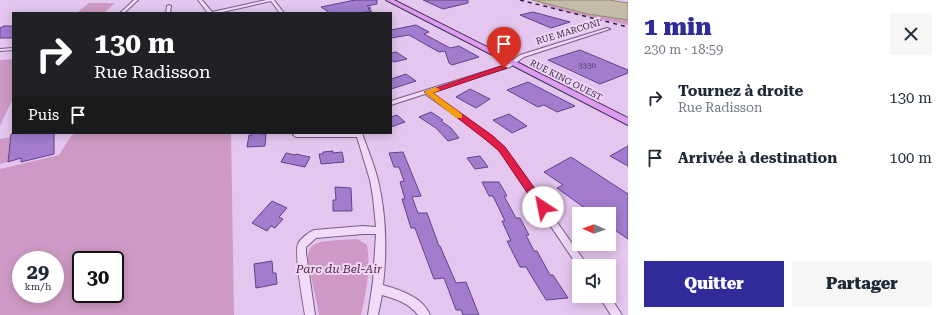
<!DOCTYPE html>
<html lang="fr">
<head>
<meta charset="utf-8">
<style>
  body { margin:0; font-family:"Roboto Serif",serif; background:#f6f6f7; color:#1f2937; height:100vh; display:flex; flex-direction:column; font-size:15px; white-space:nowrap }
  * { box-sizing:border-box; margin:0 }
  p { font-size:13px; color:#747a83 }
  .icon { flex:none; width:22px; height:22px; fill:none; stroke:currentColor; stroke-width:2; stroke-linecap:round; stroke-linejoin:round }
  .map { position:relative; flex:1; overflow:hidden }
  .side { display:flex; flex-direction:column; background:#fff; width:320px }
  .side>* { flex:none }
  .guide { position:absolute; left:12px; top:12px; width:380px; height:122px; border-radius:0px; box-shadow:0 2px 10px #0003; background:#202124; color:#fff; overflow:hidden }
  .needle { width:26px; rotate:272deg }
  .fabs { position:absolute; left:572px; top:207px; display:grid; gap:8px }
  .fabs a { display:grid; place-items:center; width:44px; height:44px; border-radius:0px; background:#fff; box-shadow:0 2px 10px #0003; font-size:20px }
  .speed { position:absolute; left:12px; top:251px; display:flex; gap:8px; font-size:20px; font-weight:700; text-align:center }
  .speed>* { display:grid; place-content:center; width:52px; height:52px; border-radius:50%; background:#fff; box-shadow:0 2px 10px #0003; line-height:1 }
  .speed small { font-size:10px; font-weight:400 }
  .speed .limit { border:2px solid #111; border-radius:6px; background:#fff; color:#111 }
  .pin { position:absolute; display:grid; place-items:center; width:34px; height:34px; color:#fff; margin:-41px -17px; border-radius:50% 50% 50% 0; rotate:-45deg; box-shadow:0 0 4px #0007 }
  .pin .icon { rotate:45deg }
  .me { position:absolute; width:44px; margin:-22px; rotate:326deg; stroke-linejoin:round; filter:drop-shadow(0 0 3px #0008) }
  .turn { display:flex; align-items:center; gap:14px; height:84px; padding:0 16px; font-size:18px }
  .turn .icon { width:52px; height:52px; stroke-width:2.5 }
  .turn b { display:block; font-size:28px; line-height:34px }
  .then { display:flex; align-items:center; height:38px; padding:0 16px; background:#0003; gap:8px; font-size:15px }
  .round { display:grid; place-items:center; flex:none; width:42px; height:42px; border-radius:0px; background:#f6f6f7 }
  .summary { display:flex; align-items:center; justify-content:space-between; height:68px; padding:0 16px }
  h1 { font-size:24px; font-weight:800; line-height:30px; color:#302a9b }
  .cta { display:flex; gap:8px; margin-top:auto; padding:8px 16px }
  .cta a { flex:1; height:46px; border-radius:0px; background:#302a9b; color:#fff; font-size:16px; font-weight:800; line-height:46px; text-align:center }
  .cta a+a { background:#f6f6f7; color:#1f2937 }
  ul { padding:0; list-style:none }
  li { display:flex; align-items:center; gap:12px; height:60px; padding:0 16px }
  li div { flex:1 }
  li b { display:block; font-size:15px }
  li em { font-style:normal }
  main { display:flex; flex:1; min-height:0 }
  .map>svg:first-child { display:block }
  .green { fill:#ce9ac5; fill-rule:evenodd }
  .water { fill:#c3bca8; stroke:#928b6e }
  .building { fill:#a37cce; stroke:#62418b }
  .lines { fill:none; stroke-linecap:round; stroke-linejoin:round }
  .minor-casing { stroke:#785b8b; stroke-width:2 }
  .primary-casing { stroke:#452f59; stroke-width:2 }
  .minor { fill:#f2daf9; fill-rule:evenodd }
  .primary { fill:#dd9ef2; fill-rule:evenodd }
  .rail { stroke:#2e1f3b; stroke-width:1.5; stroke-dasharray:4 4; stroke-linecap:butt }
  .route { fill:#e11d48; stroke:#92132f }
  .slow { fill:#f59e0b }
  .labels { text-anchor:middle; stroke-width:4; stroke-linejoin:round; paint-order:stroke }
  .number-label { font-size:8px; fill:#4b3660 }
  .far-street-label { font-size:9px; fill:#2e1f3b; stroke:#efd6f6 }
  .near-park-label { font-size:12px; font-style:italic; fill:#582648; stroke:#efd6f6 }
</style>
</head>
<body>
<main>
<div class="map">
<svg width="628" height="315" viewBox="0 0 628 315">
  <rect width="100%" height="100%" fill="#e5c6ef"/>
  <path class="green" d="M537,2L588,14L628,20V25C598,18 566,14 537,2Z
    M89,3H115L105,12H78Z
    M13,59V98L0,126V60Z
    M77,133H231L234,315H0V169L59,155L72,135ZM21,260H55V294H21ZM81,260H115V294H81Z
    M10,137L8,162L0,164V139Z
    M358,239L367,245C371,269 366,292 361,315H319L308,262C308,257 308,251 311,247C317,239 348,240 358,239Z"/>
  <path class="water" d="M532,0H609L628,3V20L588,14Z"/>
  <path class="building" d="M355,0H377V4L367,6L371,8L368,9L372,11L360,13H330L321,7Z
    M423,0H468V3L443,9Z
    M533,12L570,22L551,28L520,15Z
    M416,25L429,32L424,34L450,48L459,46L479,57L452,65L449,63L445,51L439,52L409,35L391,38V30Z
    M4,26H13V38H0V28Z
    M580,50L628,70V73L600,84L548,60Z
    M396,52L407,59L394,62L391,60V53Z
    M406,74L416,81L391,89V79Z
    M528,82L575,106L557,112L544,105L538,107L507,90Z
    M470,89L490,99L476,108L456,97Z
    M431,112L443,120L441,121L451,128L459,138L448,141L436,128L419,117Z
    M509,114L527,126L512,133L493,120Z
    M397,115L405,122L391,127V117Z
    M16,133H54V154L21,162V158L8,162L11,134Z
    M252,133L266,134L265,146L247,147L249,135H252Z
    M628,146V166L610,156Z
    M333,151V153L342,152L344,162L321,164L319,154H323V152Z
    M403,152L421,196L412,197L418,213H427L439,246H440L456,283L466,282L479,315H463L461,310H456L444,278L434,279L415,228H411L402,199H405L400,182L404,181L399,167H394L389,153Z
    M286,153L295,155L296,154L310,157L305,167L281,162Z
    M480,156L488,167L475,169L467,158Z
    M571,157L628,194V239L609,226V214H593L557,188L563,185L544,172Z
    M482,182H499L507,196H504L516,218H520L529,235H526L534,251H537L550,275H553L568,298L546,300L526,267H520L507,241H511L502,221H505L493,196H489Z
    M335,187L351,188L352,211H333V200H336Z
    M272,201L287,208L279,217L283,219L275,228L271,226L267,231L252,223Z
    M272,261L273,273H276L277,284L256,288L254,264Z"/>
  <g class="lines">
    <g class="minor-casing">
      <path id="minor" d="M134,0H138L124,13H120Z
        M198,0H202L212,12L266,0H274L284,13H280L271,1L218,13H208Z
        M169,5L171,6L170,13H166L167,6Z
        M607,28L610,29L524,57L510,67L430,92L492,137L504,147L588,266H579V268L500,151L488,139L425,94L391,105V101L506,65L520,55Z
        M13,48V50L0,51V49Z
        M296,133H362C367,148 374,164 378,180C386,214 387,251 383,285C400,290 423,297 430,315H418C409,303 396,299 382,295L378,315H368L373,281L376,234H363L316,238L306,247V253L315,315H305C303,302 294,254 298,244C300,239 309,232 314,230L363,226L376,227L373,197L370,180L357,137H296L293,135Z
        M609,295L622,315H611L599,296H609Z"/>
    </g>
    <g class="primary-casing">
      <path id="primary" d="M386,0H394L628,118V125Z"/>
    </g>
    <use href="#minor" class="minor"/>
    <use href="#primary" class="primary"/>
    <path class="rail" d="M520,0L628,27"/>
  </g>
  <path class="route" d="M501,66L507,68L433,93L493,136L505,147L546,204L548,207L546,210L543,211L539,210L499,151L486,140L424,92Z"/>
  <path class="slow" d="M436,87L440,90L433,93L462,114V118H456L424,92Z"/>
  <g class="labels">
    <g class="number-label">
      <text x="587" y="68">3330</text>
    </g>
    <g class="far-street-label">
      <text transform="translate(568 32) rotate(-17)" y="3">RUE MARCONI</text>
      <text transform="translate(566 80) rotate(27)" y="3">RUE KING OUEST</text>
    </g>
    <g class="near-park-label">
      <text x="339" y="273">Parc du Bel-Air</text>
    </g>
  </g>
</svg>
<div class="fabs">
<a><svg class="needle" viewBox="-14 -14 28 28"><path d="M0-13l5 13h-10z" fill="#e53935"/><path d="M0 13l5-13h-10z" fill="#747a83"/></svg></a>
<a><svg class="icon" aria-label="sound" viewBox="0 0 24 24"><path d="M4 9h4l5-4v14l-5-4H4zM17 9q2 3 0 6"/></svg></a>
</div>
<div class="speed"><div>29<small>km/h</small></div><div class="limit">30</div></div>
<div class="pin" style="left:504px;top:68px;background:#d93025"><svg class="icon" aria-label="arrive" viewBox="0 0 24 24"><path d="M6 21V4h12l-3 4 3 4H6"/></svg></div>
<svg class="me" style="left:543px;top:207px" viewBox="-20 -20 40 40"><circle r="19" fill="#fff"/><path d="M0-13L10 11 0 6-10 11z" fill="#e11d48"/></svg>
<div class="guide">
<div class="turn"><svg class="icon" aria-label="right" viewBox="0 0 24 24"><path d="M7 20v-9h11M14 6l5 5-5 5"/></svg><div><b>130 m</b>Rue Radisson</div></div>
<div class="then">Puis<svg class="icon" aria-label="arrive" viewBox="0 0 24 24"><path d="M6 21V4h12l-3 4 3 4H6"/></svg></div>
</div>
</div>
<section class="side">
<div class="summary"><div><h1>1 min</h1><p>230 m · 18:59</p></div><a class="round"><svg class="icon" aria-label="close" viewBox="0 0 24 24"><path d="M6 6l12 12M18 6L6 18"/></svg></a></div>
<ul>
<li><svg class="icon" aria-label="right" viewBox="0 0 24 24"><path d="M7 20v-9h11M14 6l5 5-5 5"/></svg><div><b>Tournez à droite</b><p>Rue Radisson</p></div><em>130 m</em></li>
<li><svg class="icon" aria-label="arrive" viewBox="0 0 24 24"><path d="M6 21V4h12l-3 4 3 4H6"/></svg><div><b>Arrivée à destination</b></div><em>100 m</em></li>
</ul>
<div class="cta"><a>Quitter</a><a>Partager</a></div>
</section>
</main>
</body>
</html>
